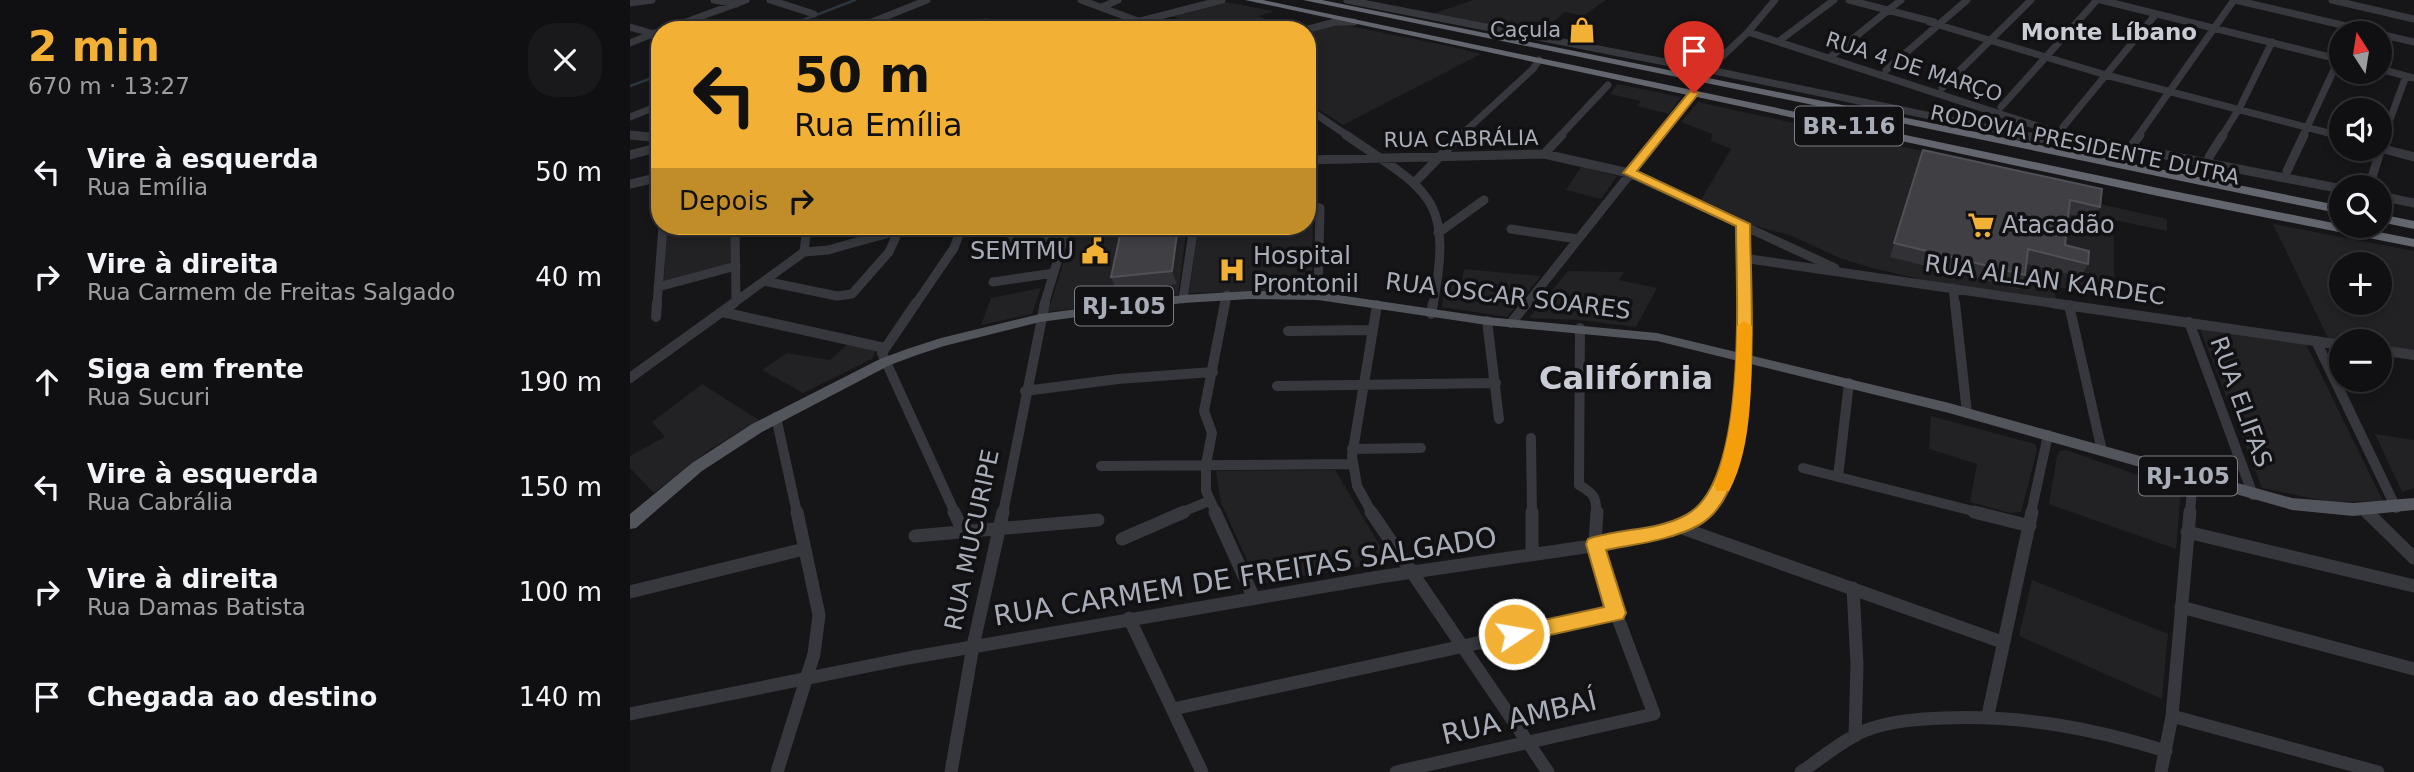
<!DOCTYPE html>
<html lang="pt">
<head>
<meta charset="utf-8">
<style>
  body { margin:0; font-family:"DejaVu Sans",sans-serif; background:#19191b; color:#f1f3f6; height:100vh; display:flex; flex-direction:column; font-size:26px; white-space:nowrap }
  * { box-sizing:border-box; margin:0 }
  p { font-size:23px; color:#9c9d9f }
  .icon { flex:none; width:38px; height:38px; fill:none; stroke:currentColor; stroke-width:2; stroke-linecap:round; stroke-linejoin:round }
  .map { position:relative; flex:1; overflow:hidden }
  .sheet { display:flex; flex-direction:column; background:#101012; width:630px }
  .sheet>* { flex:none }
  .guide { position:absolute; left:21px; top:21px; width:665px; height:214px; border-radius:28px; box-shadow:0 4px 10px #0003,0 0 0 2px #303032; background:#f2b134; color:#111; overflow:hidden }
  .needle { width:46px; rotate:348deg }
  .controls { position:absolute; left:1699px; top:21px; display:grid; gap:14px }
  .controls a { display:grid; place-items:center; width:63px; height:63px; border-radius:50%; background:#101012; box-shadow:0 4px 10px #0003,0 0 0 2px #303032; font-size:35px }
  .pin { position:absolute; display:grid; place-items:center; width:60px; height:60px; color:#fff; margin:-72px -30px; border-radius:50% 50% 50% 0; rotate:-45deg; box-shadow:0 0 7px #0007 }
  .pin .icon { rotate:45deg }
  .me { position:absolute; width:77px; margin:-38px; rotate:78deg; stroke-linejoin:round; filter:drop-shadow(0 0 5px #0008) }
  .turn { display:flex; align-items:center; gap:24px; height:147px; padding:0 28px; font-size:32px }
  .turn .icon { width:91px; height:91px; stroke-width:2.5 }
  .turn b { display:block; font-size:49px; line-height:60px }
  .then { display:flex; align-items:center; height:66px; padding:0 28px; background:#0003; gap:14px; font-size:26px }
  .round { display:grid; place-items:center; flex:none; width:74px; height:74px; border-radius:28px; background:#19191b }
  .summary { display:flex; align-items:center; justify-content:space-between; height:119px; padding:0 28px }
  h1 { font-size:42px; font-weight:700; line-height:52px; color:#f2b134 }
  ul { padding:0; list-style:none }
  li { display:flex; align-items:center; gap:21px; height:105px; padding:0 28px }
  li div { flex:1 }
  li b { display:block; font-size:26px }
  li em { font-style:normal }
  main { display:flex; flex:1; min-height:0 }
  .map>svg:first-child { display:block }
  .built { fill:#222225; fill-rule:evenodd }
  .lines { fill:none; stroke-linecap:round; stroke-linejoin:round }
  .stream { stroke:#2c353c; stroke-width:2.5 }
  .minor-far3 { stroke:#37383d; stroke-width:7 }
  .minor-far2 { stroke:#37383d; stroke-width:9 }
  .minor-far1 { stroke:#37383d; stroke-width:10 }
  .minor { stroke:#37383d; stroke-width:13 }
  .major { fill:#53555c; fill-rule:evenodd }
  .highway { fill:#63666e; fill-rule:evenodd }
  .wall { fill:#323236 }
  .shaded-wall { fill:#212124 }
  .building { fill:#3f3f44; stroke:#4f5156; stroke-width:2 }
  .route { fill:#f2b134; stroke:#9d7322; stroke-width:2 }
  .slow { fill:#f59e0b }
  .labels { text-anchor:middle; stroke-width:7; stroke-linejoin:round; paint-order:stroke }
  .far-poi-label { font-size:21px; fill:#a8adb8; stroke:#111113; text-anchor:end }
  .far-street-label { font-size:21px; fill:#a8adb8; stroke:#111113 }
  .far-quarter-label { font-size:23px; font-weight:bold; fill:#c9ccd4; stroke:#111113 }
  .shield { fill:#111113; stroke:#7b7e86; stroke-width:2 }
  .shield-label { font-size:23px; font-weight:bold; fill:#a8adb8 }
  .poi-label { font-size:24px; fill:#a8adb8; stroke:#111113; text-anchor:start }
  .street-label { font-size:24px; fill:#a8adb8; stroke:#111113 }
  .near-street-label { font-size:28px; fill:#a8adb8; stroke:#111113 }
  .district-label { font-size:32px; font-weight:bold; fill:#c9ccd4; stroke:#111113 }
</style>
</head>
<body>
<main>
<section class="sheet">
<div class="summary"><div><h1>2 min</h1><p>670 m · 13:27</p></div><a class="round"><svg class="icon" aria-label="close" viewBox="0 0 24 24"><path d="M6 6l12 12M18 6L6 18"/></svg></a></div>
<ul>
<li><svg class="icon" aria-label="left" viewBox="0 0 24 24"><path d="M17 20v-9H6M10 6l-5 5 5 5"/></svg><div><b>Vire à esquerda</b><p>Rua Emília</p></div><em>50 m</em></li>
<li><svg class="icon" aria-label="right" viewBox="0 0 24 24"><path d="M7 20v-9h11M14 6l5 5-5 5"/></svg><div><b>Vire à direita</b><p>Rua Carmem de Freitas Salgado</p></div><em>40 m</em></li>
<li><svg class="icon" aria-label="ahead" viewBox="0 0 24 24"><path d="M12 20V5M6 11l6-6 6 6"/></svg><div><b>Siga em frente</b><p>Rua Sucuri</p></div><em>190 m</em></li>
<li><svg class="icon" aria-label="left" viewBox="0 0 24 24"><path d="M17 20v-9H6M10 6l-5 5 5 5"/></svg><div><b>Vire à esquerda</b><p>Rua Cabrália</p></div><em>150 m</em></li>
<li><svg class="icon" aria-label="right" viewBox="0 0 24 24"><path d="M7 20v-9h11M14 6l5 5-5 5"/></svg><div><b>Vire à direita</b><p>Rua Damas Batista</p></div><em>100 m</em></li>
<li><svg class="icon" aria-label="arrive" viewBox="0 0 24 24"><path d="M6 21V4h12l-3 4 3 4H6"/></svg><div><b>Chegada ao destino</b></div><em>140 m</em></li>
</ul>
</section>
<div class="map">
<svg width="1784" height="772" viewBox="0 0 1784 772">
  <rect width="100%" height="100%" fill="#161618"/>
  <path class="built" d="M843,0H976L953,16L935,12L906,36L802,14Z
    M596,2L644,11L629,16L656,30H571L574,28L542,16Z
    M710,24L819,46L851,54L713,125L677,102V74L689,68L677,62V31Z
    M987,84L1051,97L1039,114L1007,106L1011,101L980,94Z
    M1068,102L1467,189L1470,204L1537,219V231L1484,220V295L1424,287L1426,301L1321,286L1242,268L1210,258L1162,236L1112,222L1071,200L1101,149L1081,141L1082,134L1051,122Z
    M951,167L987,176L971,199L936,190Z
    M683,214L682,293L648,291L559,293L567,237L620,233L621,226H677V215Z
    M1643,224L1784,251V351L1750,347V341L1699,340ZM1712,264H1750V303H1712Z
    M44,226H105L109,263L34,283L36,228Z
    M511,226H557L548,295L418,312L443,232Z
    M834,269L911,276L877,317L812,307L816,281L832,282Z
    M938,271L994,272L989,280L1027,288L1006,327L948,320L899,318Z
    M411,288L402,314L351,325L361,298Z
    M1570,329L1676,344L1753,501L1700,502L1632,488Z
    M217,345L246,350L242,359L173,393L132,370L157,353L200,360Z
    M72,384L129,420L79,450L24,493L0,468V456L35,437L22,422Z
    M1301,416L1405,444L1407,450L1391,512L1380,513L1340,502L1347,464L1299,449Z
    M1745,434L1784,440V488L1772,492Z
    M1436,450L1551,490L1546,549L1419,504L1427,456L1430,451Z
    M705,470L759,561L628,584L591,503L586,471Z
    M1402,580L1538,634L1532,699L1389,636Z"/>
  <g class="lines">
    <path class="stream" d="M147,30L225,0
      M0,86L30,75"/>
    <path class="minor-far3" d="M84,0L106,4
      M140,0L184,14
      M451,0L532,30
      M717,0L1066,68
      M1219,0L1304,22
      M1471,0L1712,60
      M1605,0L1746,33
      M1702,0L1784,19
      M0,3L22,0
      M472,7L488,0
      M1299,22L1476,75L1710,136
      M0,27L24,34
      M296,28L298,30
      M34,30L116,0
      M222,30L297,0
      M327,30L355,22L371,30
      M475,30L592,0
      M675,30L705,22H724
      M1118,32L1438,136
      M1750,34L1784,42
      M1149,41L1204,0
      M0,43L30,31
      M1199,58L1271,0
      M1750,69L1784,78
      M1080,70L1397,136
      M1256,70L1337,0
      M1077,71L1118,32L1145,0
      M1312,88L1401,0
      M1371,107L1467,0
      M677,108L718,136
      M0,117L30,105
      M1433,127L1526,14
      M0,135L14,136
      M830,136L903,69L909,60
      M930,136L978,85
      M1030,136L1064,93
      M1508,136L1604,0
      M1592,136L1610,107L1642,42
      M1673,136L1709,59
      M1754,136L1776,76"/>
    <path class="minor-far2" d="M0,135L30,138
      M716,135C798,191 824,196 803,305
      M1384,135L1417,139L1438,137
      M1433,135L1712,189
      M1703,135L1712,137
      M1503,144L1510,135
      M1750,148L1784,157
      M914,154L932,135
      M0,155L30,147
      M1579,157L1593,135
      M677,160L914,154L999,173L1205,268
      M1657,171L1674,135
      M785,182L831,135
      M0,184L30,177
      M1739,187L1755,135
      M1750,196L1784,203
      M677,204L690,208L688,296
      M1113,224L1114,305
      M105,226L106,301
      M881,229L947,239
      M808,233L854,200
      M377,242L435,235
      M174,252L198,250L284,226
      M174,252L177,226
      M1113,258L1434,305
      M134,281L207,296L222,294L259,252L269,230
      M363,282L424,273
      M28,287L106,266
      M1323,288L1325,305
      M553,299L564,226
      M27,305L33,226
      M101,305L174,252
      M285,305L324,248L332,226
      M414,305L438,226
      M595,305L597,295
      M896,305L1031,135"/>
    <path class="minor-far1" d="M286,303L252,353L325,513
      M1325,303L1337,413
      M1422,303L1712,345
      M1439,305L1472,451
      M92,312L255,348
      M801,314L803,303
      M26,317L27,303
      M857,321L869,419
      M1559,322L1623,495
      M881,323L897,303
      M950,328L949,485C963,493 967,497 966,513
      M658,331L741,330
      M1686,341L1766,508
      M1750,350L1784,355
      M0,378L104,303
      M647,386L866,383
      M395,391L488,379L583,372
      M146,417L167,513
      M901,438L902,513
      M722,449L791,448
      M471,466L721,464
      M1173,468L1351,513
      M1208,477L1219,383
      M1736,511L1739,513
      M373,513L415,303
      M550,513L579,501
      M586,513L576,491V464L582,433L574,411L595,303
      M742,513L727,486L722,456L747,305
      M1072,513C1118,482 1115,353 1114,303
      M1401,513L1418,435
      M1560,513L1563,477"/>
    <path class="minor" d="M324,512L333,531
      M585,512L623,596
      M741,512L918,772
      M902,512V553
      M1344,512L1400,526
      M1737,512L1784,558
      M1049,527L1372,642
      M1557,532L1784,586
      M285,536L468,520
      M492,539L554,512
      M1223,588L1227,665L1225,736
      M0,592L174,549
      M1551,607L1784,669
      M499,618L572,772
      M543,709L986,613
      M0,714L278,658L749,577L982,543L1039,530L1061,521L1074,512
      M1358,715L1402,512
      M1542,716L1748,772
      M147,772L184,654L189,615L167,512
      M321,772L343,646L373,512
      M766,772L1024,714L986,613L965,544L967,512
      M1171,772C1192,758 1211,741 1234,731C1259,721 1287,719 1314,718C1391,715 1462,728 1536,751
      M1531,772L1542,716L1560,512"/>
    <path class="major" d="M620,291L688,292L857,317L1027,333L1319,403L1662,498L1723,503L1784,498V510L1723,516L1662,510L1319,413L1027,341L857,325L688,300L620,299L553,303L410,322L314,346L287,355L260,365L132,432L72,471L6,528L0,529V514L62,463L122,424L250,359L277,349L311,338L410,314L553,295Z"/>
    <path class="highway" d="M615,0H633L1528,188L1784,239V247L1528,196Z
      M673,0H692L1712,206V214Z
      M1750,214L1784,221V229L1750,222Z"/>
  </g>
  <path class="wall" d="M1293,150L1470,207L1463,220L1438,214L1435,245L1458,264L1451,277L1396,264L1395,275L1389,289L1260,257Z
    M492,226H552L553,230L547,284L486,291L481,277Z"/>
  <path class="shaded-wall" d="M548,226H552L553,230L547,284L542,271Z"/>
  <path class="building" d="M1293,150L1472,189L1470,207L1440,200L1435,245L1459,251L1458,264L1398,249L1395,275L1264,243Z
    M492,226H548L542,271L481,277Z"/>
  <path class="route" d="M1060,91L1069,93L1007,171L1120,224C1120,292 1137,488 1069,525C1042,540 1006,544 976,550L996,613L993,619L884,643L877,640L874,634L877,628L974,607L956,544L958,539C990,528 1027,531 1056,515C1119,481 1106,290 1106,226L993,173Z"/>
  <path class="slow" d="M1114,321L1122,326C1121,376 1124,446 1099,491H1087L1084,486C1103,435 1106,380 1107,326Z"/>
  <defs>
    <g id="shop-bare" transform="scale(2.1)"><path d="M-5-2.5h2.3a2.7 3.5 0 0 1 5.4 0H5L5.5 6h-11ZM-1.5-2.5h3a1.5 2.3 0 0 0-3 0Z" fill="#f2b134" stroke="#111113" stroke-width="2.5" paint-order="stroke"/></g>
    <g id="supermarket-bare" transform="scale(2.1)"><path d="M-6-5.5h2.5l.6 2H6L4.5 2H-2.5L-4.4-4H-6ZM-1.5 3.2a1.3 1.3 0 1 0 .1 0ZM3 3.2a1.3 1.3 0 1 0 .1 0Z" fill="#f2b134" stroke="#111113" stroke-width="2.5" paint-order="stroke"/></g>
    <g id="civic-bare" transform="scale(2.1)"><path d="M-.6-6.5H3V-4.5H.6V-3L4-1V1h2V6H-6V1h2V-1L-.6-3ZM-1.2 2.5V6h2.4V2.5Z" fill="#f2b134" stroke="#111113" stroke-width="2.5" paint-order="stroke"/></g>
    <g id="hospital-bare" transform="scale(2.1)"><path d="M-5-5h3v3.5h4V-5h3V5h-3V1.5h-4V5h-3Z" fill="#f2b134" stroke="#111113" stroke-width="2.5" paint-order="stroke"/></g>
  </defs>
  <g fill-rule="evenodd">
    <use href="#shop-bare" x="952" y="30"/>
    <use href="#supermarket-bare" x="1351" y="225"/>
    <use href="#civic-bare" x="465" y="251"/>
    <use href="#hospital-bare" x="602" y="270"/>
  </g>
  <g class="labels">
    <g class="far-poi-label">
      <text x="931" y="37">Caçula</text>
    </g>
    <g class="far-street-label">
      <text transform="translate(1284 67) rotate(18)" y="7">RUA 4 DE MARÇO</text>
      <text transform="translate(831 139) rotate(-1)" y="7">RUA CABRÁLIA</text>
      <text transform="translate(1455 145) rotate(12)" y="7">RODOVIA PRESIDENTE DUTRA</text>
    </g>
    <g class="far-quarter-label">
      <text x="1479" y="40">Monte Líbano</text>
    </g>
    <g class="shield">
      <rect x="1165" y="106.5" width="108" height="39" rx="5"/>
      <rect x="445" y="286.5" width="98" height="39" rx="5"/>
      <rect x="1509" y="456.5" width="98" height="39" rx="5"/>
    </g>
    <g class="shield-label">
      <text x="1219" y="134">BR-116</text>
      <text x="494" y="314">RJ-105</text>
      <text x="1558" y="484">RJ-105</text>
    </g>
    <g class="poi-label">
      <text x="1372" y="233">Atacadão</text>
      <text x="444" y="259" text-anchor="end">SEMTMU</text>
      <text x="623" y="264">Hospital<tspan x="623" dy="28">Prontonil</tspan></text>
    </g>
    <g class="street-label">
      <text transform="translate(1415 280) rotate(8)" y="8">RUA ALLAN KARDEC</text>
      <text transform="translate(878 296) rotate(7)" y="8">RUA OSCAR SOARES</text>
      <text transform="translate(1611 402) rotate(70)" y="8">RUA ELIFAS</text>
      <text transform="translate(342 540) rotate(-78)" y="8">RUA MUCURIPE</text>
    </g>
    <g class="near-street-label">
      <text transform="translate(615 576) rotate(-9)" y="10">RUA CARMEM DE FREITAS SALGADO</text>
      <text transform="translate(889 717) rotate(-13)" y="10">RUA AMBAÍ</text>
    </g>
    <g class="district-label">
      <text x="996" y="389">Califórnia</text>
    </g>
  </g>
</svg>
<div class="controls">
<a><svg class="needle" viewBox="-14 -14 28 28"><path d="M0-13l5 13h-10z" fill="#e53935"/><path d="M0 13l5-13h-10z" fill="#9c9d9f"/></svg></a>
<a><svg class="icon" aria-label="sound" viewBox="0 0 24 24"><path d="M4 9h4l5-4v14l-5-4H4zM17 9q2 3 0 6"/></svg></a>
<a><svg class="icon" aria-label="search" viewBox="0 0 24 24"><circle cx="10" cy="10" r="6"/><path d="M15 15l6 6"/></svg></a>
<a>+</a>
<a>−</a>
</div>
<div class="pin" style="left:1064px;top:93px;background:#d93025"><svg class="icon" aria-label="arrive" viewBox="0 0 24 24"><path d="M6 21V4h12l-3 4 3 4H6"/></svg></div>
<svg class="me" style="left:884px;top:634px" viewBox="-20 -20 40 40"><circle r="17" fill="#f2b134" stroke="#fff" stroke-width="3"/><path d="M0-11L8 9 0 5-8 9z" fill="#fff"/></svg>
<div class="guide">
<div class="turn"><svg class="icon" aria-label="left" viewBox="0 0 24 24"><path d="M17 20v-9H6M10 6l-5 5 5 5"/></svg><div><b>50 m</b>Rua Emília</div></div>
<div class="then">Depois<svg class="icon" aria-label="right" viewBox="0 0 24 24"><path d="M7 20v-9h11M14 6l5 5-5 5"/></svg></div>
</div>
</div>
</main>
</body>
</html>
